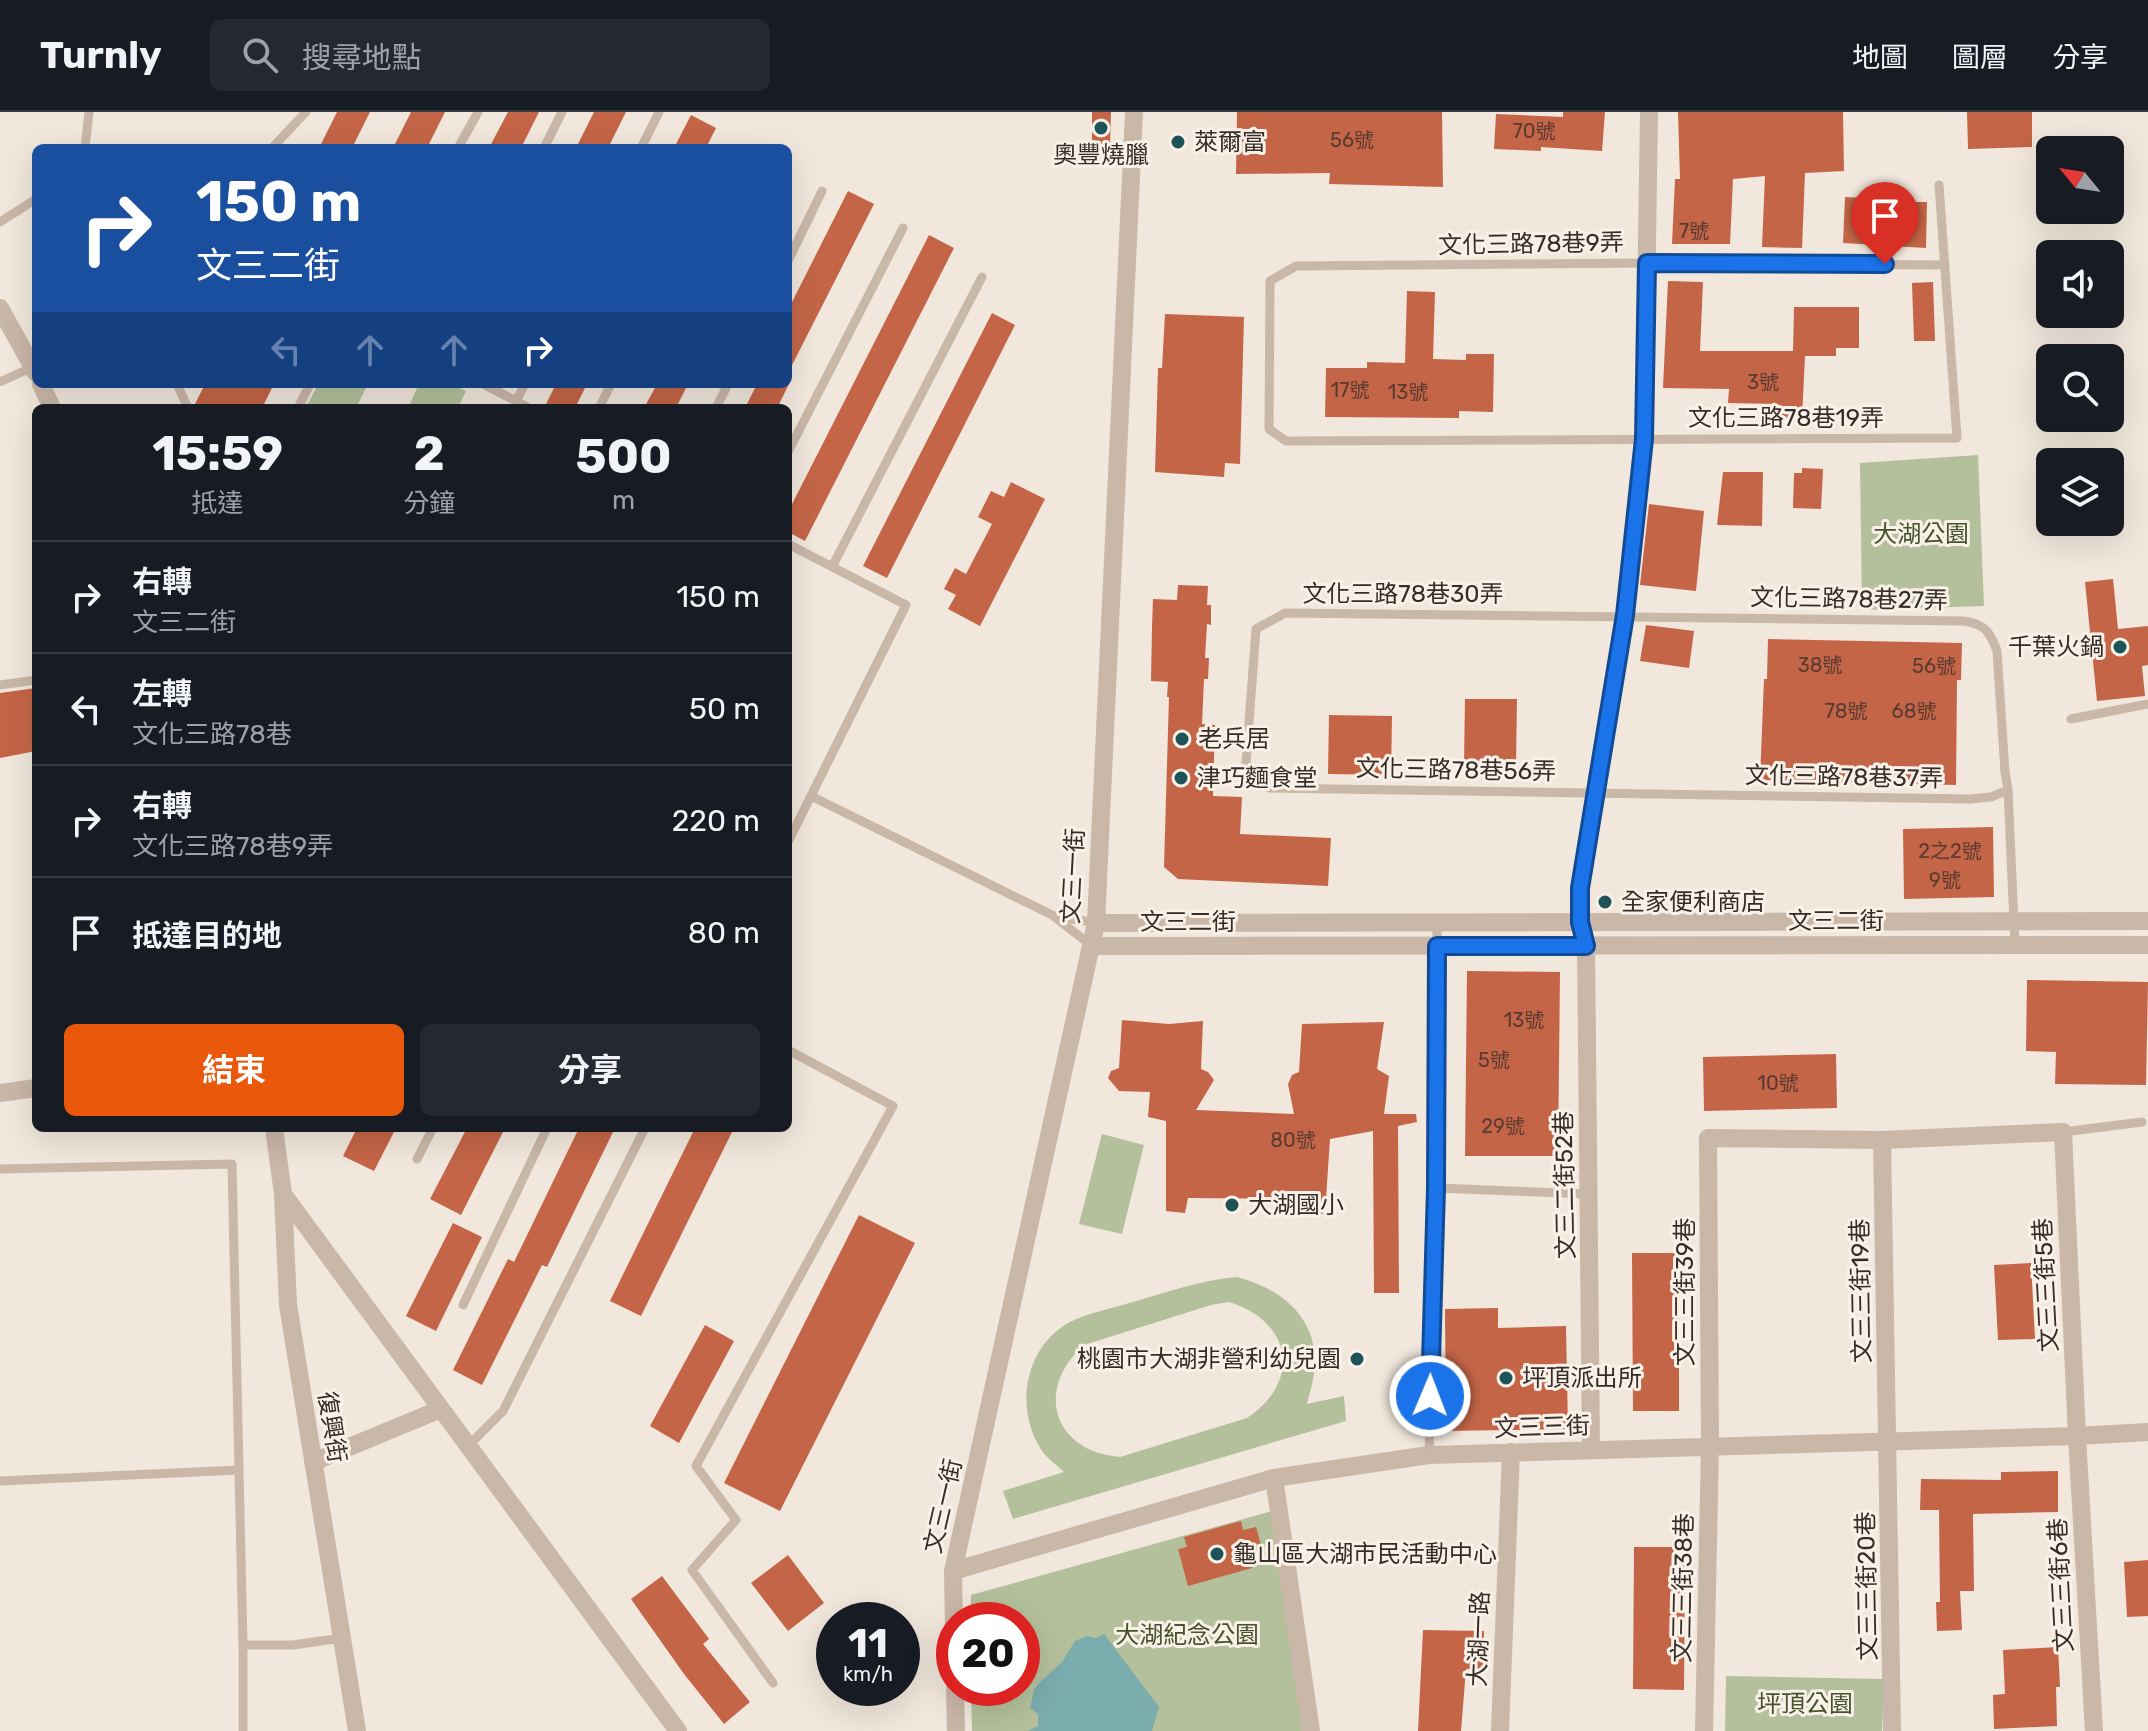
<!DOCTYPE html>
<html lang="zh-TW">
<head>
<meta charset="utf-8">
<style>
  body { margin:0; font-family:Rubik,"Noto Sans TC",sans-serif; background:#242831; color:#f1f3f6; height:100vh; display:flex; flex-direction:column; font-size:30px; white-space:nowrap }
  * { box-sizing:border-box; margin:0 }
  p { font-size:26px; color:#9ea1a6 }
  .icon { flex:none; width:44px; height:44px; fill:none; stroke:currentColor; stroke-width:2; stroke-linecap:round; stroke-linejoin:round }
  .map { position:relative; flex:1; overflow:hidden }
  .drawer { position:absolute; left:32px; top:292px; width:760px; height:728px; display:flex; flex-direction:column; background:#171b24; border-radius:12px; box-shadow:0 8px 32px #0002 }
  .drawer>* { flex:none }
  .banner { position:absolute; left:32px; top:32px; width:760px; height:244px; border-radius:12px; box-shadow:0 8px 32px #0002; background:#1a4fa0; color:#fff; overflow:hidden }
  .needle { width:52px; rotate:300deg }
  .tools { position:absolute; left:2036px; top:24px; display:grid; gap:16px }
  .tools a { display:grid; place-items:center; width:88px; height:88px; border-radius:12px; background:#171b24; box-shadow:0 8px 32px #0002; font-size:40px }
  .speed { position:absolute; left:816px; top:1490px; display:flex; gap:16px; font-size:40px; font-weight:700; text-align:center }
  .speed>* { display:grid; place-content:center; width:104px; height:104px; border-radius:50%; background:#171b24; box-shadow:0 8px 32px #0002; line-height:1 }
  .speed small { font-size:20px; font-weight:400 }
  .speed .limit { border:12px solid #d22; background:#fff; color:#111 }
  .pin { position:absolute; display:grid; place-items:center; width:68px; height:68px; color:#fff; margin:-82px -34px; border-radius:50% 50% 50% 0; rotate:-45deg; box-shadow:0 0 8px #0007 }
  .pin .icon { rotate:45deg }
  .me { position:absolute; width:88px; margin:-44px; rotate:1deg; stroke-linejoin:round; filter:drop-shadow(0 0 6px #0008) }
  .turn { display:flex; align-items:center; gap:28px; height:168px; padding:0 32px; font-size:36px }
  .turn .icon { width:104px; height:104px; stroke-width:2.5 }
  .turn b { display:block; font-size:56px; line-height:68px }
  .lanes { display:flex; align-items:center; height:76px; padding:0 32px; background:#0003; justify-content:center; gap:40px; direction:ltr }
  .lanes .off { opacity:.35 }
  .eta { display:flex; justify-content:space-evenly; align-items:center; height:136px; text-align:center }
  .eta b { font-size:48px; font-weight:700; line-height:56px }
  .cta { display:flex; gap:16px; margin-top:auto; padding:16px 32px }
  .cta a { flex:1; height:92px; border-radius:12px; background:#ea580c; color:#fff; font-size:32px; font-weight:700; line-height:92px; text-align:center }
  .cta a+a { background:#242831; color:#f1f3f6 }
  ul { padding:0; list-style:none }
  li { display:flex; align-items:center; gap:24px; height:112px; padding:0 32px; border-top:2px solid #363941 }
  li div { flex:1 }
  li b { display:block; font-size:30px }
  li em { font-style:normal }
  header { display:flex; align-items:center; gap:48px; box-sizing:border-box; height:112px; padding:0 40px; background:#171b24; border-bottom:2px solid #363941 }
  header strong { font-size:38px }
  nav { display:flex; gap:44px; margin-inline-start:auto; font-size:28px }
  .search { width:560px; height:72px; background:#242831; display:flex; align-items:center; gap:20px; box-sizing:border-box; padding:0 28px; border-radius:12px; color:#9ea1a6; font-size:30px }
  .map>svg:first-child { display:block }
  .green { fill:#b4c09c; fill-rule:evenodd }
  .water { fill:#7bacae }
  .building { fill:#c46547 }
  .lines { fill:none; stroke-linecap:round; stroke-linejoin:round }
  .lane { stroke:#c9b7a8; stroke-width:9 }
  .street { stroke:#c9b7a8; stroke-width:18 }
  .route-casing { stroke:#114b97; stroke-width:20 }
  .route { stroke:#1a73e8; stroke-width:14 }
  .poi-dot { fill:#1e5357; stroke:#f9f1e8; stroke-width:3 }
  .labels { text-anchor:middle; stroke-width:6; stroke-linejoin:round; paint-order:stroke }
  .number-label { font-size:20px; fill:#5a3a30 }
  .poi-label { font-size:24px; fill:#362c28; stroke:#f9f1e8; text-anchor:start }
  .street-label { font-size:24px; fill:#362c28; stroke:#f9f1e8 }
  .park-label { font-size:24px; fill:#46542c; stroke:#f9f1e8 }
</style>
</head>
<body>
<header>
<strong>Turnly</strong>
<div class="search"><svg class="icon" aria-label="search" viewBox="0 0 24 24"><circle cx="10" cy="10" r="6"/><path d="M15 15l6 6"/></svg>搜尋地點</div>
<nav><a>地圖</a><a>圖層</a><a>分享</a></nav>
</header>
<div class="map">
<svg width="2148" height="1619" viewBox="0 0 2148 1619">
  <rect width="100%" height="100%" fill="#f1e7dc"/>
  <path class="green" d="M318,272H368L356,296H310L307,294Z
    M419,272H451L466,279L458,296H408Z
    M1978,343L1984,494L1862,498L1860,351Z
    M1102,1022L1144,1033L1122,1122L1079,1112Z
    M1237,1165C1283,1177 1321,1208 1314,1261C1313,1272 1309,1282 1307,1292L1344,1284L1346,1309L1013,1407L1003,1379L1064,1360C1057,1353 1048,1347 1042,1339C1014,1297 1024,1235 1070,1210C1088,1201 1110,1197 1129,1191C1165,1181 1199,1168 1237,1165ZM1229,1190C1292,1209 1302,1270 1247,1306L1120,1345C1053,1340 1034,1277 1084,1233L1211,1193Z
    M1276,1398L1303,1619H972L971,1576H1022V1508H970L971,1483Z
    M1726,1564L1884,1567L1882,1619H1725Z"/>
  <path class="water" d="M1104,1522L1159,1595L1152,1619H1028L1038,1614V1602L1030,1596L1034,1578L1039,1571L1062,1550L1075,1529L1087,1524L1096,1526Z"/>
  <path class="building" d="M337,0H370L352,36H319Z
    M411,0H445L427,36H393Z
    M508,0H539L521,36H489Z
    M594,0H626L608,36H576Z
    M1092,0H1111L1110,33L1092,31Z
    M1237,0H1442L1443,75L1329,72L1330,61L1236,62Z
    M1563,0H1605L1602,39L1541,35V39L1494,37L1496,2L1563,5Z
    M1678,0H1843L1844,59L1805,61L1802,136L1762,135L1765,64L1733,67L1730,132H1672L1675,67H1680Z
    M1967,0H2032V35L1968,37Z
    M691,3L716,16L706,36H674Z
    M848,79L874,92L788,261V198Z
    M1845,85L1881,87V90H1927L1926,136L1843,131Z
    M929,123L954,136L805,429L788,420V400Z
    M1668,169L1703,170L1700,239H1793L1794,195H1859V236H1836V244H1805L1802,306H1777L1778,292L1728,291L1729,277L1663,276Z
    M1933,170L1935,229H1914L1912,171Z
    M1407,179L1435,180L1433,247L1466,248V242H1494L1493,300L1459,299V306L1325,305L1326,256H1367V250L1405,251Z
    M992,201L1015,213L887,466L863,454Z
    M1165,202L1244,205L1240,352L1225,351L1224,365L1155,360L1158,256H1162Z
    M205,272H274L262,296H195V292Z
    M556,272H587L575,296H544Z
    M657,272H688L676,296H644Z
    M757,272H789L777,296H745Z
    M1802,356L1823,357L1821,397L1793,396L1794,361H1802Z
    M1723,360H1763L1762,414L1717,413Z
    M1011,370L1045,387L980,514L948,497L956,483L944,477L955,456L966,462L992,412L978,405L991,379L1004,385Z
    M1649,392L1704,399L1696,479L1640,473Z
    M2113,467L2118,517L2148,514V553L2142,554L2145,584L2097,589L2085,470Z
    M1178,473L1208,474L1207,493H1211V513L1207,512L1205,546H1209L1208,567H1204L1202,612L1215,613L1213,684L1242,685L1240,722L1331,726L1328,774L1178,767L1164,755L1169,585H1167L1168,570L1151,569L1152,515L1153,487L1177,488Z
    M1646,513L1694,519L1689,556L1640,549Z
    M1768,527L1962,531L1961,568H1957L1956,673L1760,668L1764,567H1767Z
    M36,576V639L0,646V581Z
    M1465,587H1517L1516,653L1464,652Z
    M1329,603L1392,604L1391,663L1328,662Z
    M1993,715L1994,785L1904,787L1903,717Z
    M1467,859L1560,860L1558,1044H1465Z
    M2027,868L2148,870L2146,973L2055,972L2056,940L2026,939Z
    M1122,908L1169,912L1203,909L1201,957L1208,960L1214,968L1196,998L1294,1002L1288,972L1292,963L1299,960L1302,912L1384,910L1377,957L1389,964L1384,1002H1416L1417,1010L1398,1014L1399,1181H1374L1373,1019L1330,1027L1325,1101L1309,1105L1305,1087L1188,1086L1185,1101L1166,1099V1009L1148,1005L1150,980L1119,979L1108,966L1111,959L1119,956Z
    M1836,942L1837,996L1704,999L1703,945Z
    M357,1016H396L374,1059L343,1044Z
    M467,1016H505L461,1103L430,1087Z
    M579,1016H615L547,1155L542,1153L482,1273L453,1258L508,1147L514,1150Z
    M695,1016H734L641,1204L610,1189Z
    M859,1103L915,1131L780,1399L724,1371Z
    M453,1111L482,1125L436,1219L406,1204Z
    M1632,1141H1679V1299H1633Z
    M2031,1151L2035,1227L1998,1228L1994,1153Z
    M1498,1196V1216L1566,1214L1568,1317L1446,1319L1445,1197Z
    M705,1213L734,1229L679,1331L650,1314Z
    M2058,1359V1400L1973,1402L1974,1479H1960L1962,1518L1937,1519L1936,1490H1940L1939,1398H1920L1921,1367L2001,1368V1360Z
    M1241,1409L1243,1418L1256,1415L1263,1440L1248,1444L1252,1456L1188,1474L1178,1437L1187,1435L1184,1425Z
    M1634,1435H1685L1684,1578L1633,1577Z
    M788,1443L824,1491L788,1519L751,1471Z
    M2148,1448V1504L2127,1505L2124,1450Z
    M662,1464L709,1527L703,1532L750,1590L724,1612L684,1562L631,1487Z
    M1423,1518L1484,1519L1483,1557H1466L1461,1619H1418Z
    M2058,1535L2060,1575H2056L2057,1614L1994,1617L1993,1583L2005,1582L2003,1538Z"/>
  <g class="lines">
    <path class="lane" d="M85,36L89,0
      M272,36L306,0
      M458,36L478,0
      M544,36L562,0
      M641,36L659,0
      M1939,73L1957,326L1286,329L1269,317L1270,169L1296,154L1647,151L1945,153
      M0,110L36,87
      M788,149L822,79
      M0,270L33,255
      M177,272L188,296
      M483,272L516,289L525,272
      M298,296L310,272
      M513,296L516,289L529,296
      M599,296L611,272
      M716,296L728,272
      M788,340L903,116
      M788,432L906,493L788,730
      M832,455L982,165
      M1285,501L1964,509C1985,512 1990,520 1997,539L2005,660L2008,678L1991,685L1970,687L1269,676L1246,651L1256,517Z
      M0,573L36,568
      M2071,607L2148,592
      M2008,678L2015,833
      M811,684L1052,803L1092,834
      M1056,804L1096,811
      M2063,1020L2142,1010
      M417,1047L433,1016
      M0,1057L232,1052L243,1533V1619
      M1436,1076L1590,1082
      M463,1193L547,1016
      M468,1334L503,1299L645,1016
      M1429,1343L1436,1076L1437,810
      M0,1369L239,1358
      M243,1533H293L342,1526
      M773,1571L692,1458L736,1408L696,1354L893,994L788,938"/>
    <path class="street" d="M0,196L36,261
      M41,272L52,296
      M1096,811L2148,809
      M1092,834L2148,833
      M0,981L36,976
      M274,1016L283,1082L288,1193L357,1619
      M1882,1028L1892,1619
      M283,1082L678,1619
      M1591,1337L1586,834L1580,810V776L1625,503L1644,327L1649,0
      M313,1350L441,1297
      M1274,1366L1311,1619
      M953,1459L1274,1366L1429,1343L2077,1324L2148,1320
      M954,1515L953,1459L1096,811L1134,0
      M955,1576L956,1619
      M1500,1619L1511,1340
      M1704,1619L1710,1334L1708,1026L1882,1028L2063,1020L2077,1324L2094,1619"/>
  </g>
  <g class="lines">
    <g class="route-casing">
      <path id="route" d="M1430,1284L1436,1076L1437,834H1586L1580,810V776L1625,503L1644,327L1647,151L1885,152"/>
    </g>
    <use href="#route" class="route"/>
  </g>
  <g class="poi-dot">
    <circle cx="1101" cy="16" r="8"/>
    <circle cx="1178" cy="30" r="8"/>
    <circle cx="2120" cy="535" r="8"/>
    <circle cx="1182" cy="627" r="8"/>
    <circle cx="1181" cy="666" r="8"/>
    <circle cx="1605" cy="790" r="8"/>
    <circle cx="1232" cy="1093" r="8"/>
    <circle cx="1357" cy="1247" r="8"/>
    <circle cx="1506" cy="1266" r="8"/>
    <circle cx="1217" cy="1442" r="8"/>
  </g>
  <g class="labels">
    <g class="number-label">
      <text x="1534" y="26">70號</text>
      <text x="1352" y="35">56號</text>
      <text x="1694" y="126">7號</text>
      <text x="1763" y="277">3號</text>
      <text x="1350" y="285">17號</text>
      <text x="1408" y="287">13號</text>
      <text x="1820" y="560">38號</text>
      <text x="1934" y="561">56號</text>
      <text x="1846" y="606">78號</text>
      <text x="1914" y="606">68號</text>
      <text x="1950" y="746">2之2號</text>
      <text x="1945" y="775">9號</text>
      <text x="1524" y="915">13號</text>
      <text x="1494" y="955">5號</text>
      <text x="1778" y="978">10號</text>
      <text x="1503" y="1021">29號</text>
      <text x="1293" y="1035">80號</text>
    </g>
    <g class="poi-label">
      <text x="1194" y="38">萊爾富</text>
      <text x="1101" y="51" text-anchor="middle">奧豐燒臘</text>
      <text x="2104" y="543" text-anchor="end">千葉火鍋</text>
      <text x="1198" y="635">老兵居</text>
      <text x="1197" y="674">津巧麵食堂</text>
      <text x="1621" y="798">全家便利商店</text>
      <text x="1248" y="1101">大湖國小</text>
      <text x="1341" y="1255" text-anchor="end">桃園市大湖非營利幼兒園</text>
      <text x="1522" y="1274">坪頂派出所</text>
      <text x="1233" y="1450">龜山區大湖市民活動中心</text>
    </g>
    <g class="street-label">
      <text transform="translate(1531 132) rotate(-1)" y="8">文化三路78巷9弄</text>
      <text x="1786" y="314">文化三路78巷19弄</text>
      <text x="1403" y="490">文化三路78巷30弄</text>
      <text transform="translate(1849 487) rotate(1)" y="8">文化三路78巷27弄</text>
      <text transform="translate(1456 658) rotate(1)" y="8">文化三路78巷56弄</text>
      <text transform="translate(1844 665) rotate(1)" y="8">文化三路78巷37弄</text>
      <text transform="translate(1073 764) rotate(-87)" y="8">文三一街</text>
      <text x="1836" y="817">文三二街</text>
      <text x="1188" y="818">文三二街</text>
      <text transform="translate(1565 1073) rotate(-91)" y="8">文三二街52巷</text>
      <text transform="translate(2046 1173) rotate(-93)" y="8">文三三街5巷</text>
      <text transform="translate(1861 1179) rotate(-91)" y="8">文三三街19巷</text>
      <text transform="translate(1685 1180) rotate(-90)" y="8">文三三街39巷</text>
      <text transform="translate(332 1315) rotate(81)" y="8">復興街</text>
      <text transform="translate(1542 1315) rotate(-2)" y="8">文三三街</text>
      <text transform="translate(943 1394) rotate(-77)" y="8">文三一街</text>
      <text transform="translate(2061 1473) rotate(-93)" y="8">文三三街6巷</text>
      <text transform="translate(1867 1474) rotate(-91)" y="8">文三三街20巷</text>
      <text transform="translate(1683 1476) rotate(-89)" y="8">文三三街38巷</text>
      <text transform="translate(1479 1527) rotate(-88)" y="8">大湖一路</text>
    </g>
    <g class="park-label">
      <text x="1921" y="430">大湖公園</text>
      <text x="1187" y="1531">大湖紀念公園</text>
      <text x="1805" y="1600">坪頂公園</text>
    </g>
  </g>
</svg>
<div class="tools">
<a><svg class="needle" viewBox="-14 -14 28 28"><path d="M0-13l5 13h-10z" fill="#e53935"/><path d="M0 13l5-13h-10z" fill="#9ea1a6"/></svg></a>
<a><svg class="icon" aria-label="sound" viewBox="0 0 24 24"><path d="M4 9h4l5-4v14l-5-4H4zM17 9q2 3 0 6"/></svg></a>
<a><svg class="icon" aria-label="search" viewBox="0 0 24 24"><circle cx="10" cy="10" r="6"/><path d="M15 15l6 6"/></svg></a>
<a><svg class="icon" aria-label="layers" viewBox="0 0 24 24"><path d="M12 4l9 5-9 5-9-5zM3 14l9 5 9-5"/></svg></a>
</div>
<div class="speed"><div>11<small>km/h</small></div><div class="limit">20</div></div>
<div class="pin" style="left:1885px;top:152px;background:#d93025"><svg class="icon" aria-label="arrive" viewBox="0 0 24 24"><path d="M6 21V4h12l-3 4 3 4H6"/></svg></div>
<svg class="me" style="left:1430px;top:1284px" viewBox="-20 -20 40 40"><circle r="17" fill="#1a73e8" stroke="#fff" stroke-width="3"/><path d="M0-11L8 9 0 5-8 9z" fill="#fff"/></svg>
<div class="banner">
<div class="turn"><svg class="icon" aria-label="right" viewBox="0 0 24 24"><path d="M7 20v-9h11M14 6l5 5-5 5"/></svg><div><b>150 m</b>文三二街</div></div>
<div class="lanes"><svg class="icon off" aria-label="left" viewBox="0 0 24 24"><path d="M17 20v-9H6M10 6l-5 5 5 5"/></svg><svg class="icon off" aria-label="ahead" viewBox="0 0 24 24"><path d="M12 20V5M6 11l6-6 6 6"/></svg><svg class="icon off" aria-label="ahead" viewBox="0 0 24 24"><path d="M12 20V5M6 11l6-6 6 6"/></svg><svg class="icon" aria-label="right" viewBox="0 0 24 24"><path d="M7 20v-9h11M14 6l5 5-5 5"/></svg></div>
</div>
<section class="drawer">
<div class="eta">
<div><b>15:59</b><p>抵達</p></div>
<div><b>2</b><p>分鐘</p></div>
<div><b>500</b><p>m</p></div>
</div>
<ul>
<li><svg class="icon" aria-label="right" viewBox="0 0 24 24"><path d="M7 20v-9h11M14 6l5 5-5 5"/></svg><div><b>右轉</b><p>文三二街</p></div><em>150 m</em></li>
<li><svg class="icon" aria-label="left" viewBox="0 0 24 24"><path d="M17 20v-9H6M10 6l-5 5 5 5"/></svg><div><b>左轉</b><p>文化三路78巷</p></div><em>50 m</em></li>
<li><svg class="icon" aria-label="right" viewBox="0 0 24 24"><path d="M7 20v-9h11M14 6l5 5-5 5"/></svg><div><b>右轉</b><p>文化三路78巷9弄</p></div><em>220 m</em></li>
<li><svg class="icon" aria-label="arrive" viewBox="0 0 24 24"><path d="M6 21V4h12l-3 4 3 4H6"/></svg><div><b>抵達目的地</b></div><em>80 m</em></li>
</ul>
<div class="cta"><a>結束</a><a>分享</a></div>
</section>
</div>
</body>
</html>
